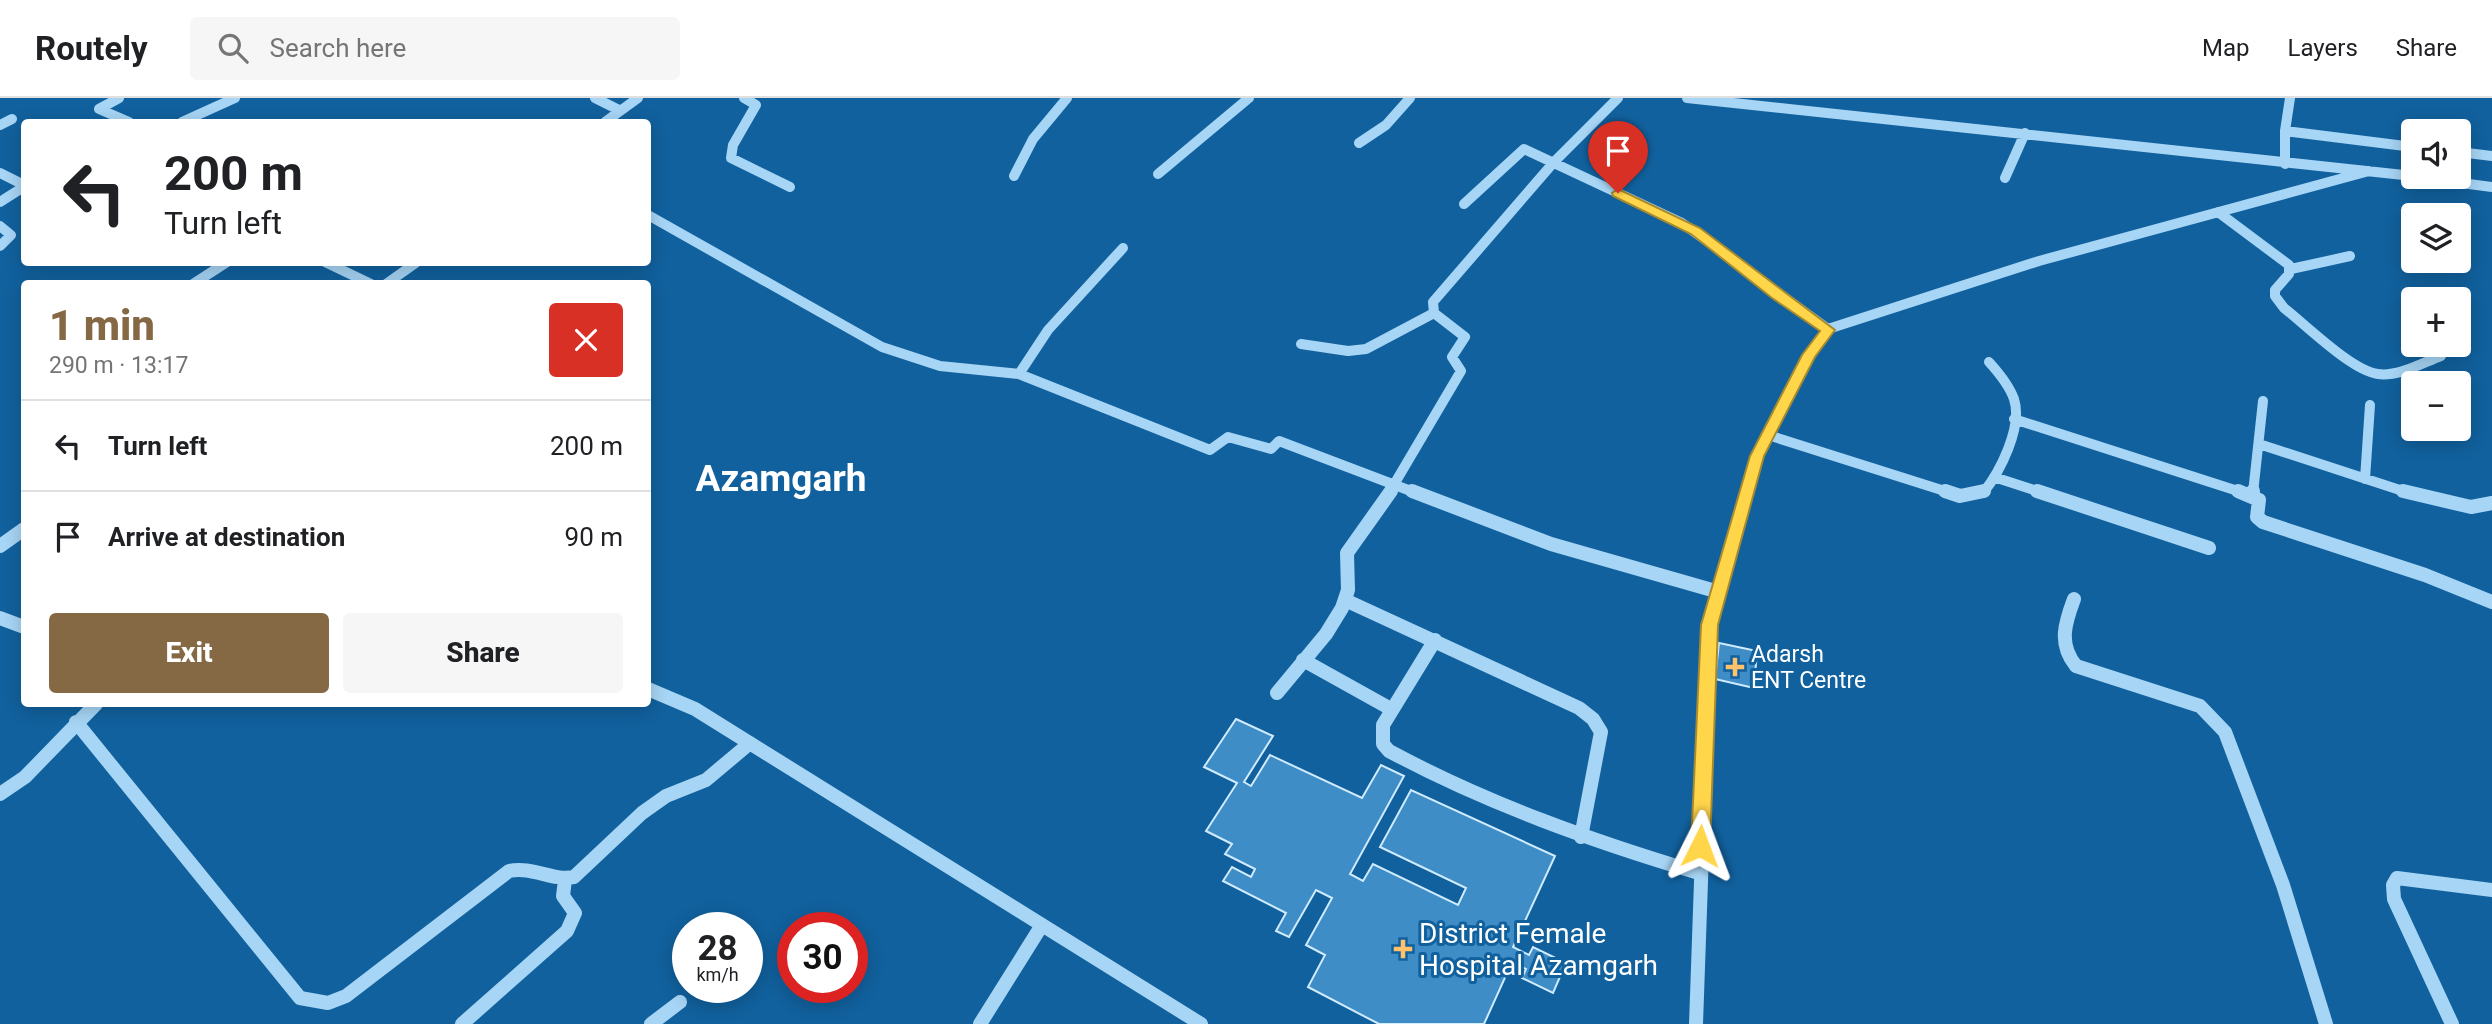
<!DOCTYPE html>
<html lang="en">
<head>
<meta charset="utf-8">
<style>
  body { margin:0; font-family:Roboto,sans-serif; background:#f6f6f6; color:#202124; height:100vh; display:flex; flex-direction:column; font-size:26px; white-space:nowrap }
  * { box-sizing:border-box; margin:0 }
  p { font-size:23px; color:#757577 }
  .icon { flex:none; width:38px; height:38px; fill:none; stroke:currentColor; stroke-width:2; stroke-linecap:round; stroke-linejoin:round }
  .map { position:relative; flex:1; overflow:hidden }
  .panel { position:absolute; left:21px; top:182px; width:630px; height:427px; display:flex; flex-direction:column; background:#fff; border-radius:7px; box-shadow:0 4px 18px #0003 }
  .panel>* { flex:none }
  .guide { position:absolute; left:21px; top:21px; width:630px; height:147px; border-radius:7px; box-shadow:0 4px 18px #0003; background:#fff; color:#202124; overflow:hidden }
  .fabs { position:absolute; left:2401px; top:21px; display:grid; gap:14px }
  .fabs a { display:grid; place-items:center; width:70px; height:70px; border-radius:7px; background:#fff; box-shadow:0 4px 18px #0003; font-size:35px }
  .speed { position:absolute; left:672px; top:814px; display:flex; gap:14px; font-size:35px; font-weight:700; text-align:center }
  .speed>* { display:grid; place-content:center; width:91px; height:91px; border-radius:50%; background:#fff; box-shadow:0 4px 18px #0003; line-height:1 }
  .speed small { font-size:18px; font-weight:400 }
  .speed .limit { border:10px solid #d22; background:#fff; color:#111 }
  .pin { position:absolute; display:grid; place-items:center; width:60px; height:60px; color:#fff; margin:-72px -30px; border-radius:50% 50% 50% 0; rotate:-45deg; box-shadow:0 0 7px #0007 }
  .pin .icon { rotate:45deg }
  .me { position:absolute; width:77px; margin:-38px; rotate:3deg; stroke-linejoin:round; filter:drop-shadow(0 0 5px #0008) }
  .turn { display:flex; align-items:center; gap:24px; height:147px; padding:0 28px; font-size:32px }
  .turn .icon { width:91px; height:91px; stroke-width:2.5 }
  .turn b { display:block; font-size:49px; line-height:60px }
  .round { display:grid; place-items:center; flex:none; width:74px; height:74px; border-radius:7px; background:#f6f6f6 }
  .head { display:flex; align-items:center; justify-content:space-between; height:119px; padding:0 28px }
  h1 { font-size:42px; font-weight:800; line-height:52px; color:#846944 }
  .cta { display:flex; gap:14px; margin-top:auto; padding:14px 28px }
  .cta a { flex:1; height:80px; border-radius:7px; background:#846944; color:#fff; font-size:28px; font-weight:800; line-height:80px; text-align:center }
  .cta a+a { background:#f6f6f6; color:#202124 }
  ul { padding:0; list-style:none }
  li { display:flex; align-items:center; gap:21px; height:91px; padding:0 28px; border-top:2px solid #e0e0e0 }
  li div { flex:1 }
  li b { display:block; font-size:26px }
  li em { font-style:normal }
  header { display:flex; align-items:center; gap:42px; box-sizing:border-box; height:98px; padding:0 35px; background:#fff; border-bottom:2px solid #e0e0e0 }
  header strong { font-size:33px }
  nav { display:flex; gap:38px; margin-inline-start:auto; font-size:24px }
  .search { width:490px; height:63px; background:#f6f6f6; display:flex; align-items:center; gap:18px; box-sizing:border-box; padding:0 24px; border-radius:7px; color:#757577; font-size:26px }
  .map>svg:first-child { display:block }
  .building { fill:#3e8dc7; stroke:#d0ebfe; stroke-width:2 }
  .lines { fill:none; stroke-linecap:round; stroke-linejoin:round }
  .minor-far1 { stroke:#a7d5f5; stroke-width:10 }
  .minor { stroke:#a7d5f5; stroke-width:14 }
  .route { fill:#ffd54a; stroke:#a68a30; stroke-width:2 }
  .poi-dot { fill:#ffc16b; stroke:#11619e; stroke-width:2.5 }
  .labels { text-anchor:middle; stroke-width:6; stroke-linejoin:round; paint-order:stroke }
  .poi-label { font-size:23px; fill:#fff; stroke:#11619e; text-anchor:start }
  .near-poi-label { font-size:28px; fill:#fff; stroke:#11619e; text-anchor:start }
  .town-label { font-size:37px; font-weight:bold; fill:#fff; stroke:#11619e }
</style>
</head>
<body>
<header>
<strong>Routely</strong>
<div class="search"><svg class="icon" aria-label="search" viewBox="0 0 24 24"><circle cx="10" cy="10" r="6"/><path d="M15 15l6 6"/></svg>Search here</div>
<nav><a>Map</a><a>Layers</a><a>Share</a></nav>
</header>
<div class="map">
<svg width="2492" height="926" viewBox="0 0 2492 926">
  <rect width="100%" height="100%" fill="#11619e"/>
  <path class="building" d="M1719,545L1757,553L1754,590L1715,581Z
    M1236,621L1273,638L1244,684L1251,688L1270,657L1362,700L1381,667L1404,678L1350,776L1363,783L1373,766L1458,807L1466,790L1380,749L1411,692L1555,758L1513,849L1529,857L1533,849L1566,865L1553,895L1522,880L1526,871L1512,864L1484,926H1379L1308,889L1325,857L1306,847L1332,800L1316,792L1289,839L1276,833L1286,815L1223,783L1232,769L1251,779L1255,771L1225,756L1232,746L1206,733L1237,685L1204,669Z"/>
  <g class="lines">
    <path class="minor-far1" d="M119,0L99,11L129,24
      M595,0L619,12
      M744,0L756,7L733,47L731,60L790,89
      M1687,0L2413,78
      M182,24L235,0
      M605,24L638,0
      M0,27L12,21
      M2285,33L2413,49
      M1359,45L1386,27L1410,0
      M2459,54L2492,58
      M2285,66V33L2290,0
      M0,75L20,85L22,90L0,104
      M1158,76L1249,0
      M1014,78L1033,41L1067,0
      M2416,79L2492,89
      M2005,80L2025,35
      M1464,106L1524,51L1682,125L1828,231
      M2218,114L2289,167V176L2275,192V198L2284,210C2306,227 2352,273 2378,276C2398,279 2422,265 2441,258
      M648,117L882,249L940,268L1019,276L1210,352L1228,339L1271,351L1279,343L1416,395
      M0,128L11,137L0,148
      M325,164L371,186
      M2291,171L2350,158
      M193,186L227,164
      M386,186L417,164
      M1301,246L1348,253L1366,251L1434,215
      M1019,276L1048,232L1123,150
      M2014,321L2244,395
      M1768,337L1951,395
      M2259,346L2409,395
      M1994,379L2043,395
      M2365,381L2370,307
      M1389,395L1461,273L1452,259L1465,239L1434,215L1433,204L1554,64L1618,0
      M1747,395C1763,337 1793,279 1828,231L2039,163L2369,73
      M1983,395C2000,374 2023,329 2014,301C2009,287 1999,275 1989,264
      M2253,395L2263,303"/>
    <path class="minor" d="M1412,393L1551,446L1719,494
      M1945,393L1960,398L1984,393
      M2037,393L2209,450
      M2238,393L2259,402L2257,419L2263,424L2425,477L2492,504
      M2403,393L2471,409L2492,405
      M2253,398V393
      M0,448L24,431
      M2074,501C2065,525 2058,546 2076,568L2200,608L2225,634L2283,787L2326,926
      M1345,502L1579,610L1593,621L1601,634L1581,739
      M0,520L24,529
      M1435,542L1383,627V646L1389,653C1488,706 1592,743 1699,775
      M1303,562L1391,611
      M648,591L695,611L1201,926
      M1277,595L1326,536L1342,510L1348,492L1347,455L1391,393
      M76,624L300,900L328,905L346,898L509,773C533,768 551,783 574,779L642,715L666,698L706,682L750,645
      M0,696L25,679L96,606
      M462,926L567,833L575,815L563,798L565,782
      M651,926L680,904
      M980,926L1042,827
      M1696,926L1710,527L1747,393
      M2452,926L2394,801L2393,787L2397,780L2492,792"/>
  </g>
  <path class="route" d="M1618,91L1700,130L1835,232L1815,259L1764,358L1718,527L1710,748L1707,754L1700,756L1693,754L1691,748L1701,527L1750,358L1802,257L1820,233L1772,200L1691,136L1613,98L1612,95Z"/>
  <g class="poi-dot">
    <path d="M1731.5 558.5h7v7h7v7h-7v7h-7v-7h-7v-7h7z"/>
    <path d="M1399.5 840.5h7v7h7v7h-7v7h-7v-7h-7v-7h7z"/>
  </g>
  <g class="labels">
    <g class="poi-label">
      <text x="1751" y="564">Adarsh<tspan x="1751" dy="26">ENT Centre</tspan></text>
    </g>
    <g class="near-poi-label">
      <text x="1419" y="845">District Female<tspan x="1419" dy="32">Hospital Azamgarh</tspan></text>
    </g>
    <g class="town-label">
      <text x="781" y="393">Azamgarh</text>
    </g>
  </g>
</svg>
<div class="fabs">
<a><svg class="icon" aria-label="sound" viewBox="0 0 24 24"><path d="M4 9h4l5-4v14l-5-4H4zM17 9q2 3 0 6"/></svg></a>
<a><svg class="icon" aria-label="layers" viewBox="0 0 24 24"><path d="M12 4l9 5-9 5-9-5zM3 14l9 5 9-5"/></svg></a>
<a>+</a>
<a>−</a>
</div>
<div class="speed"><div>28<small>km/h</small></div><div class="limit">30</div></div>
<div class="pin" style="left:1618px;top:95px;background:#d93025"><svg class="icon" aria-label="arrive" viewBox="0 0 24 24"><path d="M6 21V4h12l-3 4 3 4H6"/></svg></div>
<svg class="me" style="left:1700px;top:748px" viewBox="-20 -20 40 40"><path d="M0-17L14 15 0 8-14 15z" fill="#ffd54a" stroke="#fff" stroke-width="4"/></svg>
<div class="guide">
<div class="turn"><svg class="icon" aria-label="left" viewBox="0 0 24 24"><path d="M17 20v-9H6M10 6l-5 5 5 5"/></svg><div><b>200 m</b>Turn left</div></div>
</div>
<section class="panel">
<div class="head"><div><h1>1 min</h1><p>290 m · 13:17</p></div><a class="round" style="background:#d93025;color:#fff"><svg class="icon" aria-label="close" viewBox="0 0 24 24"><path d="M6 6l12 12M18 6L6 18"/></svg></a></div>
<ul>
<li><svg class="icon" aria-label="left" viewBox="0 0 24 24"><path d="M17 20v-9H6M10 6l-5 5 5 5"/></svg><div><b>Turn left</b></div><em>200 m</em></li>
<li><svg class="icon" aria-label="arrive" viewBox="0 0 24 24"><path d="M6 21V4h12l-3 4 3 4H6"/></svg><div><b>Arrive at destination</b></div><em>90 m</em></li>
</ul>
<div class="cta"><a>Exit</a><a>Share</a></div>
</section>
</div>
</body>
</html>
